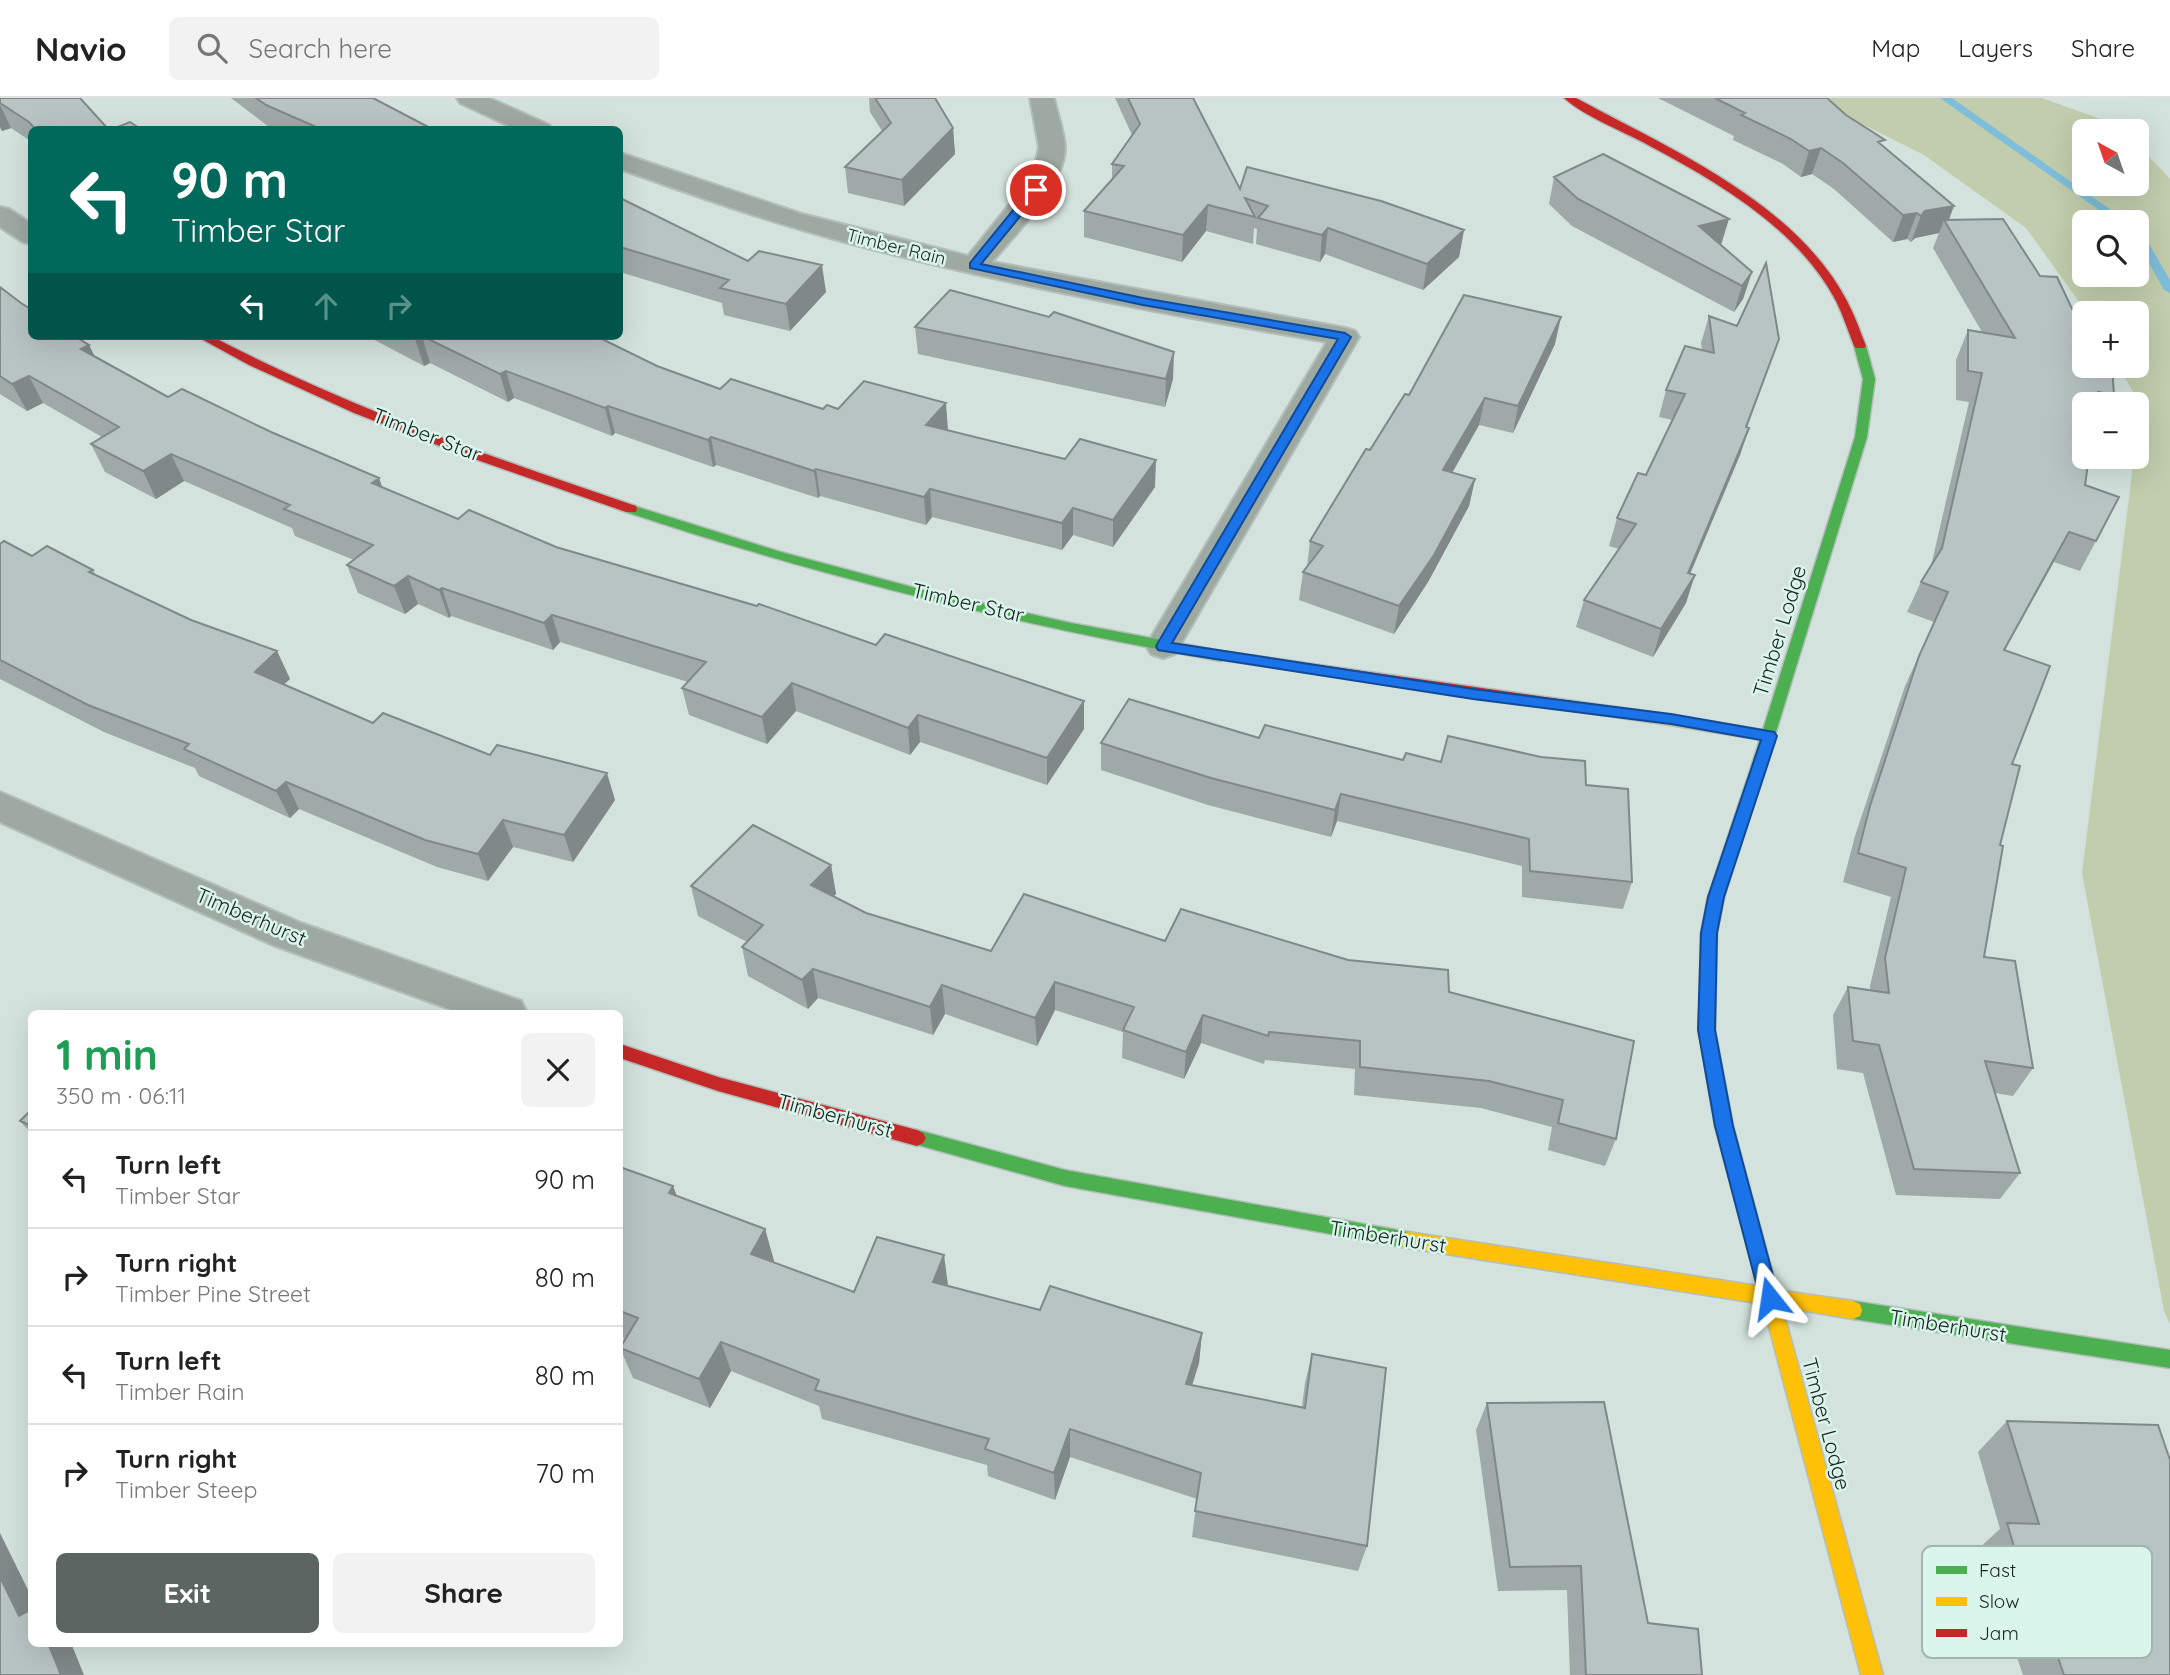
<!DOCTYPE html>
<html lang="en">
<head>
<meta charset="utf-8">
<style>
  body { margin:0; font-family:Quicksand,sans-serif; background:#f2f2f2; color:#222; height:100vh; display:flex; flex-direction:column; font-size:26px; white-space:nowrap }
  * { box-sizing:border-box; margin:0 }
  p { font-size:23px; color:#767676 }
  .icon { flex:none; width:38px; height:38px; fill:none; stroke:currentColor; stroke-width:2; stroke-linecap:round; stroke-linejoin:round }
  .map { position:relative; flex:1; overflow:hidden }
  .details { position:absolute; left:28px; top:912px; width:595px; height:637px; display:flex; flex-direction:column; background:#fff; border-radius:10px; box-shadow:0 7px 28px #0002 }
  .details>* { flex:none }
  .top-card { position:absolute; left:28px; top:28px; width:595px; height:214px; border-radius:10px; box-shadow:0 7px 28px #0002; background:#00695c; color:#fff; overflow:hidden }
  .needle { width:46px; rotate:320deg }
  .buttons { position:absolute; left:2072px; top:21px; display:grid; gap:14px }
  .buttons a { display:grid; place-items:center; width:77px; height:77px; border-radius:10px; background:#fff; box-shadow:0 7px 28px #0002; font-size:35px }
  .pin { position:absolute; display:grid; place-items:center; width:60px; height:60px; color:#fff; margin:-30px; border:4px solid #fff; border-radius:50%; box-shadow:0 2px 7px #0007 }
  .me { position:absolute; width:77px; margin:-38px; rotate:345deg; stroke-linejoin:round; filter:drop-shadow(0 0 5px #0008) }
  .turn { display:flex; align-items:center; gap:24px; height:147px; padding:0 28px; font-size:32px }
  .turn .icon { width:91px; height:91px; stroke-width:2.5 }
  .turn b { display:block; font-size:49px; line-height:60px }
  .lanes { display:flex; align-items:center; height:66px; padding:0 28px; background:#0003; justify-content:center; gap:35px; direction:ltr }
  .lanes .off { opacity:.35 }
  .round { display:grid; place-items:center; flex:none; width:74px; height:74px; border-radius:10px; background:#f2f2f2 }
  .head { display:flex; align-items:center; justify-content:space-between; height:119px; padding:0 28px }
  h1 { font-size:42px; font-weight:700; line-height:52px; color:#1e9e55 }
  .cta { display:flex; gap:14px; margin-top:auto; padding:14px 28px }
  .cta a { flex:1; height:80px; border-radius:10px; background:#5b6663; color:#fff; font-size:28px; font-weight:700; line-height:80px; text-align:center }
  .cta a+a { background:#f2f2f2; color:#222 }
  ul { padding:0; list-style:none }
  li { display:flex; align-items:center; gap:21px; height:98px; padding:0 28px; border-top:2px solid #e0e0e0 }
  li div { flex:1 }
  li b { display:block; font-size:26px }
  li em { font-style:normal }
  header { display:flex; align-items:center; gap:42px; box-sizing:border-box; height:98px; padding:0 35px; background:#fff; border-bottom:2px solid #e0e0e0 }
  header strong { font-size:33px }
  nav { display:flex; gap:38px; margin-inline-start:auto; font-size:24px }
  .search { width:490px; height:63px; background:#f2f2f2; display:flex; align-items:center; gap:18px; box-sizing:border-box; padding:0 24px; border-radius:10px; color:#767676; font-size:26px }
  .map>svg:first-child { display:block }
  .green { fill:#c2cdad; fill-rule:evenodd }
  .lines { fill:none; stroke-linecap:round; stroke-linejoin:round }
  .stream { fill:#7ebeda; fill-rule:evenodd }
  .street-casing { stroke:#b3beba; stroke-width:4 }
  .fast-casing { stroke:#b3beba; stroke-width:3 }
  .slow-casing { stroke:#b3beba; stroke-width:3 }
  .jam-casing { stroke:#b3beba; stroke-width:3 }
  .street { fill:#9ea9a1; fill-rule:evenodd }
  .fast { fill:#4caf50; fill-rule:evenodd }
  .slow { fill:#ffc107; fill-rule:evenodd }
  .jam { fill:#c62828; fill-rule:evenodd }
  .wall { fill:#9ea9a8 }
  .shaded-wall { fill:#818988 }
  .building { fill:#b8c4c3; stroke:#818988; stroke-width:2 }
  .route { fill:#1a73e8; stroke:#114b97; stroke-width:2 }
  .labels { text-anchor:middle; stroke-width:5; stroke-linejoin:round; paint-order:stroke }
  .far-street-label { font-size:18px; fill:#1a2421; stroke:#daf5ec }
  .street-label { font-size:21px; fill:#1a2421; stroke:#daf5ec }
  .key { fill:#daf5ec; stroke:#a0b6af; stroke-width:2 }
  .key-label { font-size:19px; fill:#1a2421 }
</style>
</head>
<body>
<header>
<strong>Navio</strong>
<div class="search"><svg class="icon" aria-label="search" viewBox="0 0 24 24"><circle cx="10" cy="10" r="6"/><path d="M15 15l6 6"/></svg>Search here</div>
<nav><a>Map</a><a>Layers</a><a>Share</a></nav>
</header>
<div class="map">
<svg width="2170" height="1577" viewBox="0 0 2170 1577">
  <rect width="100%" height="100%" fill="#d3e2dd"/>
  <path class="green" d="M1810,0H2042L2120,28L2125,33H2084V86H2137V46L2170,81V1226L2164,1213L2082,775L2134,359H2137L2140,305L2118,268H2137V215H2087L2026,130L1924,57ZM2084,124H2137V177H2084Z"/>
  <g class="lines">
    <path class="stream" d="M1940,0H1952L2128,124H2116Z
      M2137,131L2142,134L2170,182V195L2164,192L2137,143Z"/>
    <g class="street-casing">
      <path id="street" d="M457,0H489L549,27L552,32H518L460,5Z
        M1030,0H1054C1057,15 1064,33 1065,49C1065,88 1016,135 992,164L1345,230L1355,233L1359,239L1175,556L1163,560L1151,556L1146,548L1327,244C1164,216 1001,186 841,143C766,123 693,97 620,71V55L802,116L968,158L1033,77L1039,49Z
        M0,109L9,111L32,126V146L23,144L0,129Z
        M0,694L301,825L521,903L527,915H461L273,847L0,724Z"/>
    </g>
    <g class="fast-casing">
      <path id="fast" d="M1860,244L1866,248L1875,281L1867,339L1763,676L1756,681L1749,676L1855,339L1863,281L1854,248Z
        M631,407L781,454L923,492L1071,525L1221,553L1228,558L1221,563C1019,527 821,479 626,414V408Z
        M917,1032L1065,1072L1408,1134L1414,1136L1417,1142L1414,1148L1408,1150L1065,1088L911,1045L908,1040L911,1035Z
        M1853,1203L2170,1252V1270L1853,1221L1846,1218L1844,1212L1846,1206Z"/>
    </g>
    <g class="slow-casing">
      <path id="slow" d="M1650,614L1769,633L1776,638L1769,643L1645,623L1643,619Z
        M1724,1021L1730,1023L1733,1028L1777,1192L1853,1203L1860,1206L1862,1212L1860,1218L1853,1221L1782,1209L1883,1577H1861L1763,1206L1408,1150L1402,1148L1399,1142L1402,1136L1408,1134L1758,1188L1715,1028L1718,1023Z"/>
    </g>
    <g class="jam-casing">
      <path id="jam" d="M1564,0H1576C1670,51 1795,104 1847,203C1855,218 1860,233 1866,248L1864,250H1856L1854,248C1848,233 1843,217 1836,203C1798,131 1718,84 1648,47C1623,33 1585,19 1564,0Z
        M196,238H211C347,309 491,359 636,408L637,411L636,414H626L463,357L354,315L249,267Z
        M1221,553L1650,614L1657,619L1650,624L1216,561L1214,558Z
        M1756,671L1763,676L1724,799L1717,835L1715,932L1733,1028L1730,1033L1724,1035L1718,1033L1715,1028L1699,932L1701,835L1708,799L1749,676Z
        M620,946L718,979L917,1032L923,1035L926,1040L923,1045L917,1048L718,993L620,960Z"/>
    </g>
    <use href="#street" class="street"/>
    <use href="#fast" class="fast"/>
    <use href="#slow" class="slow"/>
    <use href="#jam" class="jam"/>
  </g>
  <path class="wall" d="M0,0L109,32H32V44L11,30L2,33L0,30Z
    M231,0H373L434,32H273Z
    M869,0H935L953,30L955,56L904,108L848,95L845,69L882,33L870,14Z
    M1115,0H1193L1240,91L1464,132L1459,159L1423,192L1325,156L1320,164L1256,146L1257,131L1254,130L1253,146L1206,133L1182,164L1084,139V113L1112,82V66L1132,37Z
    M1658,0H1816L1883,47L1949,122L2114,297L2109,306H2084L2085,387L2096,443L2080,473L2054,464L2005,552L2012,666L1984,859L2033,970L2013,998L1995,995L2020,1075L2000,1101L1896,1097L1863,975L1837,971L1833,917L1848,889L1870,892V888L1891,799L1843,784L1855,738L1905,588L1934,524L1907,514L1921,484L1931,468L1969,304L1956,302V262L1968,232L1982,234L1933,150L1939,135L1915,140L1911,144L1907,141L1893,144L1834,91L1812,76L1801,79L1783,66L1733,42L1734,38Z
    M1554,79L1721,148L1752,174L1743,201L1734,214L1572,128L1549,106Z
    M620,100L748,163L826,194L790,233L724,217L722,205L623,175L620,177Z
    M0,189L21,205L89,247L95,259L168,299L271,334L379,380L382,390L458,421L556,449L876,547L1084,603V631L1047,687L920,644L910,657L796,613L767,646L689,617L682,590L688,584L560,544L553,552L451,518L449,520L418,506L405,516L358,495L347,467L354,462L295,438L292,430L184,383L156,401L105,374L91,346L102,339L43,305L27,313L0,296Z
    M1709,218L1779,241L1747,330H1749L1740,357L1690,476L1686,505L1653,559L1576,529L1584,502L1619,451L1609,448L1617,420L1646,377L1672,322L1659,319L1666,292L1702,252L1701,245Z
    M915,229L1173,281L1165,309L918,256Z
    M367,238H596L657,268L720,291L823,311H838L948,332L1155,389L1113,449L1073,437L1062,452L932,419L926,427L820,398L818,400L716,367L713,369L615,335L612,338L514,300L508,304L430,265L424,268Z
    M1555,246L1513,335L1479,327L1452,375L1475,381L1469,408L1428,484L1394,536L1299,502L1303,474L1307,469L1310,443L1370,352L1409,297Z
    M0,446L32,458L93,472L96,477L191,522L277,553L290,581L284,586L373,625L490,657L615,702L573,764L513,749L488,783L437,769L299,711L290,720L199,678L195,670L104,634L0,581Z
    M1259,640L1403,662L1441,664L1586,687L1632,784L1623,811L1522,799V768L1337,723L1331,739L1208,707L1101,672V645Z
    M831,767L836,796L833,798L866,815L991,853L1165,843L1449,894L1616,1041L1605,1068L1548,1052L1552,1029L1481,1010L1354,997L1355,971L1265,962L1264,966L1201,945L1184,981L1122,960L1123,934L1055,912L1037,948L945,916L933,937L818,900L808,911L748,878L742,849L747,844L698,818L691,788Z
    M32,1011V1036L20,1023Z
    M620,1069L673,1088L677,1098L765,1131L774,1163L773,1164L854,1194L948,1188L1040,1212L1202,1235L1199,1265L1192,1288L1302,1309L1305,1285L1312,1256L1367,1448L1358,1473L1192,1439L1197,1401L1070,1359L1055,1402L988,1378L987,1367L822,1321L819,1308L731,1273L710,1310L633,1280L620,1250L626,1241L620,1238Z
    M1487,1305L1648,1525L1702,1577H1570L1567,1492L1498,1493L1476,1332Z
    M2007,1323L2170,1577H2023L2005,1524L1996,1523L1976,1453L2000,1431L1978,1354Z"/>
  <path class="shaded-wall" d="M0,7L11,30L2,33L0,28Z
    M953,30L955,56L904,108L902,82Z
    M1821,50L1812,76L1801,79L1809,53Z
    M1208,107L1206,133L1182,164L1183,137Z
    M1954,108L1947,127L1944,122L1939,135L1915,140L1911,144L1921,118L1925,113Z
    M1917,115L1907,141L1893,144L1903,117Z
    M1729,121L1721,147L1699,128Z
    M1328,130L1325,156L1320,164L1322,137Z
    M1464,132L1459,159L1423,192L1427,166Z
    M620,159L623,175L620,177Z
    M822,167L826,194L790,233L786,206Z
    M1752,174L1743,201L1734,214L1742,188Z
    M1561,219L1555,246L1513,335L1518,308Z
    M422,238L430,265L424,268L415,241Z
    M89,247L102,274L81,251Z
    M1174,254L1173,281L1165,309L1166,281Z
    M506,273L514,300L508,304L500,276Z
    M29,278L43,305L27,313L12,286Z
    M1485,300L1479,327L1438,400L1443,372Z
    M946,305L948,332L928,355L926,327Z
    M608,308L615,335L612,338L605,310Z
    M1749,330L1740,357L1679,502L1688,475Z
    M711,339L716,367L713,369L708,342Z
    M171,356L184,383L156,401L143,373Z
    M1156,362L1155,389L1113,449V422Z
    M816,371L820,398L818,400L814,373Z
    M379,380L389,407L372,385Z
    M1475,381L1469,408L1428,484L1394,536L1399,508Z
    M930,391L932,419L926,427L924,399Z
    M1073,410V437L1062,452V425Z
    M1695,477L1686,505L1653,559L1661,531Z
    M408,478L418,506L405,516L394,488Z
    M442,490L451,518L449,520L439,492Z
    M552,517L560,544L553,552L544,525Z
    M277,553L290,581L268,601L255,574Z
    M792,585L796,613L767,646L762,619Z
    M1084,603V631L1047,687V660Z
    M918,617L920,644L910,657L908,630Z
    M607,675L615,702L573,764L564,737Z
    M286,684L299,711L290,720L276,693Z
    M1341,696L1337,723L1331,739L1335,712Z
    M503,722L513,749L488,783L478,756Z
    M831,767L836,796L816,816L811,787Z
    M813,871L818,900L808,911L802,882Z
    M1055,884V912L1037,948L1035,920Z
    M942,887L945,916L933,937L930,909Z
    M1203,917L1201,945L1184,981L1186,954Z
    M673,1088L684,1120L669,1095Z
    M765,1131L774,1163L760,1187L751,1156Z
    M944,1157L948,1187L933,1184Z
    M1202,1235L1199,1265L1183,1315L1186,1286Z
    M721,1244L731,1273L710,1310L699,1281Z
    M1070,1331V1359L1055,1402L1054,1375Z
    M0,1435L32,1500V1528L19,1518L0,1479Z
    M48,1545H71L84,1577H61Z"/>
  <path class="building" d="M0,0H80L109,32H36L29,24L0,5Z
    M256,0H373L434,32H323L266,7Z
    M875,0H935L953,30L902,82L845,69L891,25Z
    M1128,0H1193L1240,91L1247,69L1381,103L1464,132L1427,166L1328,130L1322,137L1258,120L1268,108L1245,100L1255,119L1208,107L1183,137L1084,113L1124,68L1112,66L1140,26Z
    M1715,0H1827L1846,17L1885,42L1878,44L1954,108L1925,113L1921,118L1917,115L1903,117L1843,65L1821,50L1809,53L1791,41L1741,17L1745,15Z
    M130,24L142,32H110Z
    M1603,56L1729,121L1699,128L1752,174L1742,188L1578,101L1554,79Z
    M620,100L748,163L759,153L822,167L786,206L720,190L729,182L620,149Z
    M2003,121L2040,178L2057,179L2084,236V268H2112L2114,297L2098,294L2096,306H2084V359H2089L2085,387L2119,399L2096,443L2069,434L2004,552L2050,568L2012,666L2020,668L2000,747L2003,748L1984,859L2015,863L2033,970L1985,963L2020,1075L1914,1071L1879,947L1853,943L1848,889L1889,895L1885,860L1906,770L1858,755L1870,708L1919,558L1948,494L1921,484L1942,450L1982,275L1968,273V232L2015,240L1944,122Z
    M1766,165L1779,241L1746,329L1749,330L1688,475L1695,477L1661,531L1584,502L1636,426L1617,420L1638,375L1646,377L1685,296L1666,292L1685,248L1714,255L1709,218L1737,228Z
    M0,189L21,205L32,212V238H74L89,247L81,251L168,299L182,291L271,334L379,380L372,385L458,421L469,412L556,449L757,508L759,506L876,547L885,536L1084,603L1047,660L918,617L908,630L792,585L762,619L682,590L706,564L552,517L544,525L442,490L439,492L408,478L394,488L347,467L373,447L284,411L290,407L171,356L143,373L91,346L119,329L29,278L12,286L0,278Z
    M950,192L1049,219L1054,214L1174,254L1166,281L915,229Z
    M1464,197L1561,219L1518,308L1485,300L1443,372L1475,381L1434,457L1399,508L1303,474L1323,448L1310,443L1366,351L1370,352L1405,296L1409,297Z
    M409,238H421L415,241Z
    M422,238H596L657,268L720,291L731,281L823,311L827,307L838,311L864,283L946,305L926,327L1065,361L1080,341L1156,362L1113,422L1073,410L1062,425L930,391L924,399L816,371L814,373L711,339L708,342L608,308L605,310L506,273L500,276Z
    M4,443L32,458L47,448L93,472L89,474L191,522L277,553L255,574L373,625L383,615L490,657L497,647L607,675L564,737L503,722L478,756L425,742L286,684L276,693L184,651L189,646L88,607L0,562V446Z
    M1129,601L1259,640L1265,627L1403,662L1406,655L1441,664L1448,638L1541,659L1585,663L1586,687L1628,691L1632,784L1530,773L1529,741L1341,696L1335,712L1211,680L1101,645Z
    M753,727L831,767L811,787L866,815L991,853L1024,796L1165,843L1181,811L1348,862L1448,872L1449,894L1634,943L1616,1041L1558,1025L1563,1002L1489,983L1360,969V943L1269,934L1268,938L1203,917L1186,954L1123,932L1134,909L1055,884L1035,920L942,887L930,909L813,871L802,882L742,849L763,827L691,788Z
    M32,1011V1028L20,1023Z
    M620,1069L673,1088L669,1095L765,1131L751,1156L854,1194L877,1139L944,1157L933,1184L1040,1212L1050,1188L1202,1235L1186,1286L1305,1310L1312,1256L1386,1270L1367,1448L1195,1413L1201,1375L1070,1331L1054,1375L985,1351L989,1341L815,1292L819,1282L721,1244L699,1281L620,1250L638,1220L620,1213Z
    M1604,1304L1648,1525L1698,1531L1702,1577H1586L1581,1468L1510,1469L1487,1305Z
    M2007,1323L2158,1327L2170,1362V1577H2064L2037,1497L2028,1496L2007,1425L2039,1426Z
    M0,1479L19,1518L32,1511V1545H48L61,1577H0Z"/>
  <path class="route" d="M1036,88L1042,92L1040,94L981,166L1143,200L1345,235L1351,239L1172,545L1473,591L1671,616L1774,634L1777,638L1724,799L1717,835L1715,932L1733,1028L1779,1200L1777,1207L1770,1209L1763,1207L1760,1200L1715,1028L1698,932L1701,835L1708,799L1761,642L1671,626L1473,601L1158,552L1156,548L1338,241L1143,207L970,170V165L1032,89Z"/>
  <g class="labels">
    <g class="far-street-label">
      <text transform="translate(896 149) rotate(14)" y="6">Timber Rain</text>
    </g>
    <g class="street-label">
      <text transform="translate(427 337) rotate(21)" y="7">Timber Star</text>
      <text transform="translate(968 505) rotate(13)" y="7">Timber Star</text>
      <text transform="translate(1780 533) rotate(-73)" y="7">Timber Lodge</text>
      <text transform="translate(251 819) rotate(23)" y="7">Timberhurst</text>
      <text transform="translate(835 1018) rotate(15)" y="7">Timberhurst</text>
      <text transform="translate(1388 1139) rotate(9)" y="7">Timberhurst</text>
      <text transform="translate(1948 1228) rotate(9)" y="7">Timberhurst</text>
      <text transform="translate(1826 1326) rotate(75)" y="7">Timber Lodge</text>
    </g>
  </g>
  <rect x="1922" y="1448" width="230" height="112" rx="10" class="key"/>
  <rect x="1936" y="1468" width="31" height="8" fill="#4caf50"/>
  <rect x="1936" y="1499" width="31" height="9" fill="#ffc107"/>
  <rect x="1936" y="1531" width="31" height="8" fill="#c62828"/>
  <g class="key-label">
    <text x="1979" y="1479">Fast</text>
    <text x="1979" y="1510">Slow</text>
    <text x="1979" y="1542">Jam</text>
  </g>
</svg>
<div class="buttons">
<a><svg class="needle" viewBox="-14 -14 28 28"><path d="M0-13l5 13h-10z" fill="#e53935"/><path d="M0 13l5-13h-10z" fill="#767676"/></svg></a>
<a><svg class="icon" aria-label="search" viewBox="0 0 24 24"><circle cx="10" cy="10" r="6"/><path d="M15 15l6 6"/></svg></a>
<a>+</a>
<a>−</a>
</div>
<div class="pin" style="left:1036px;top:92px;background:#d93025"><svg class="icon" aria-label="arrive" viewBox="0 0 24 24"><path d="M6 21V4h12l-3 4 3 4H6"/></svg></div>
<svg class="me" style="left:1770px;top:1200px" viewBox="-20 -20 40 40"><path d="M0-17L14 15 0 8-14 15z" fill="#1a73e8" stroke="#fff" stroke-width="4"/></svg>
<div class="top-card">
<div class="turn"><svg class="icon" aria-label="left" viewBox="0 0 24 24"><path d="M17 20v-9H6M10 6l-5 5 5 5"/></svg><div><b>90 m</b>Timber Star</div></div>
<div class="lanes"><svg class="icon" aria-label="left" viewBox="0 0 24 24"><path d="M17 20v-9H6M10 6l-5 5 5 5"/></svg><svg class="icon off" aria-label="ahead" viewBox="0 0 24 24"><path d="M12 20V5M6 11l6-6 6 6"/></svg><svg class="icon off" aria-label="right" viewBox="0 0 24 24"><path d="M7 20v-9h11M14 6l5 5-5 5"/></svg></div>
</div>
<section class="details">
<div class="head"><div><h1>1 min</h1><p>350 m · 06:11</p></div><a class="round"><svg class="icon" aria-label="close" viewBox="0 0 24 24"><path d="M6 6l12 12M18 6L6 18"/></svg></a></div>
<ul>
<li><svg class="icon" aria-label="left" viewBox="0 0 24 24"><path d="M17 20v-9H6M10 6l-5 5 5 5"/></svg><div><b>Turn left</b><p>Timber Star</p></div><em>90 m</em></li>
<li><svg class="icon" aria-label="right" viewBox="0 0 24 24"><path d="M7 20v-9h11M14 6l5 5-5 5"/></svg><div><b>Turn right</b><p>Timber Pine Street</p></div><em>80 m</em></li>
<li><svg class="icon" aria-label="left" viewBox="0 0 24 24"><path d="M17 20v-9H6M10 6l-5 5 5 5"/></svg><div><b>Turn left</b><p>Timber Rain</p></div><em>80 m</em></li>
<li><svg class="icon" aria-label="right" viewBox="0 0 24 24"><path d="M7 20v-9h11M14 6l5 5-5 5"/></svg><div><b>Turn right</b><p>Timber Steep</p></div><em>70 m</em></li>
</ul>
<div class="cta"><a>Exit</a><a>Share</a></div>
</section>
</div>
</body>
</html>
